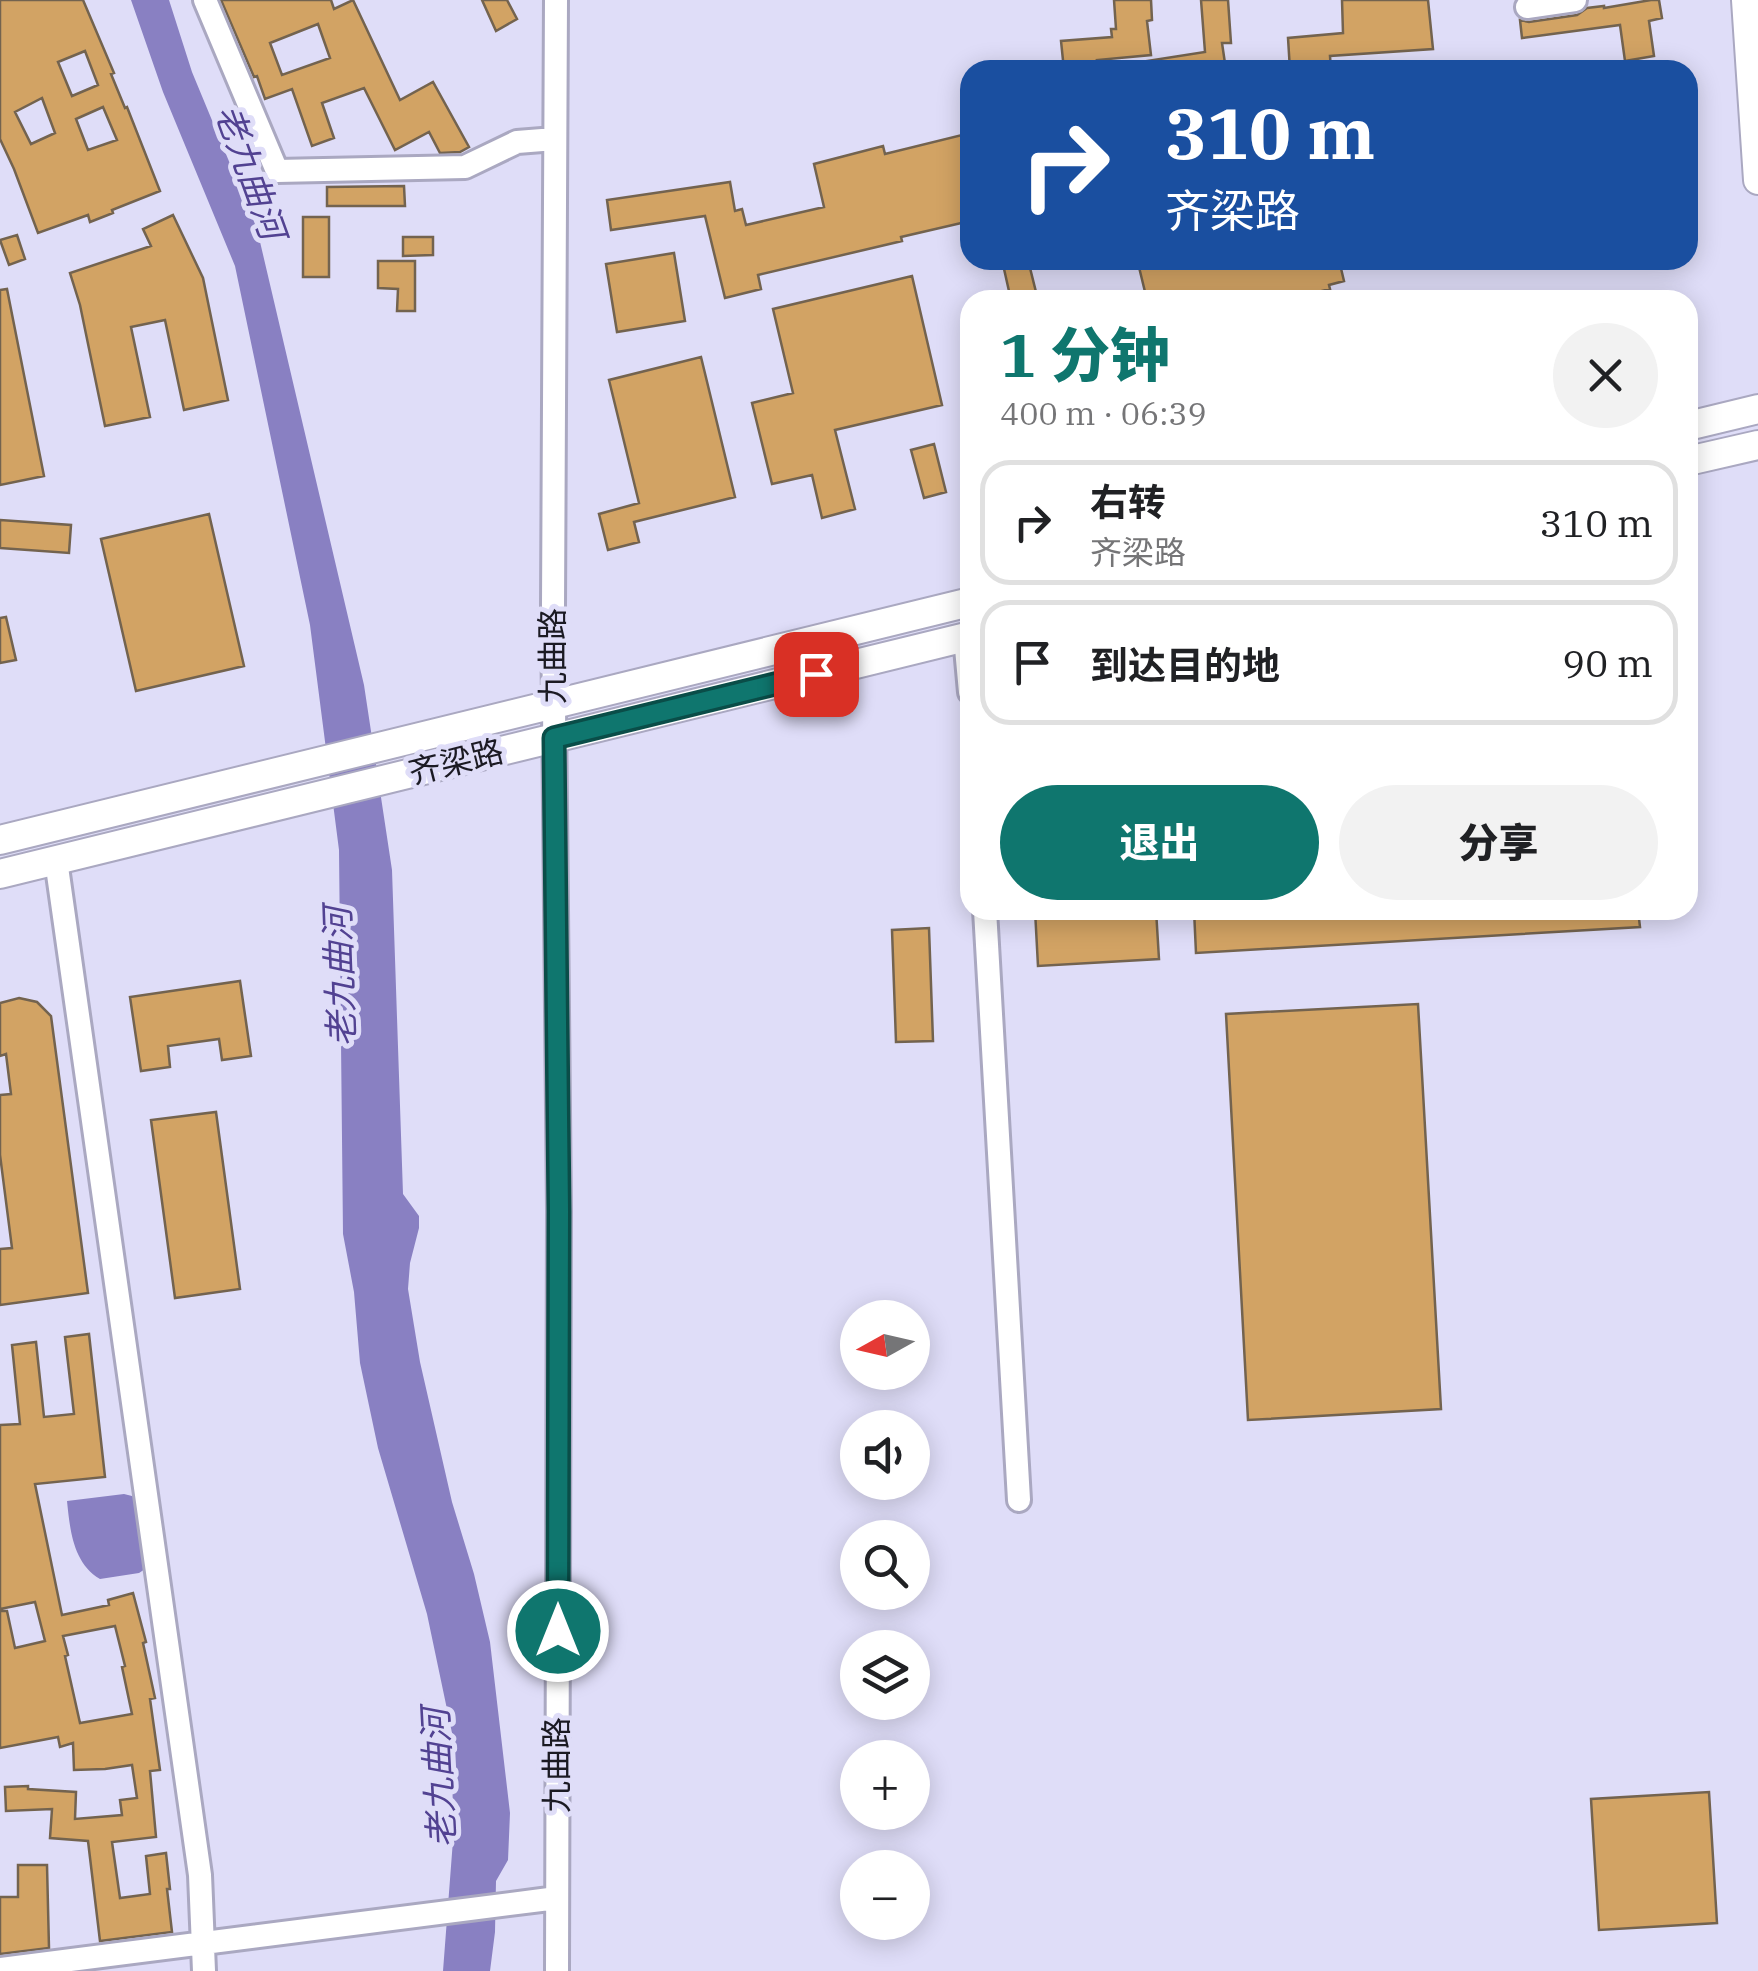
<!DOCTYPE html>
<html lang="zh">
<head>
<meta charset="utf-8">
<style>
  body { margin:0; font-family:"IBM Plex Serif","Noto Sans SC",serif; background:#f2f2f2; color:#202124; height:100vh; display:flex; flex-direction:column; font-size:38px; white-space:nowrap }
  * { box-sizing:border-box; margin:0 }
  p { font-size:32px; color:#757577 }
  .icon { flex:none; width:55px; height:55px; fill:none; stroke:currentColor; stroke-width:2; stroke-linecap:round; stroke-linejoin:round }
  .map { position:relative; flex:1; overflow:hidden }
  .sheet { position:absolute; left:960px; top:290px; width:738px; height:630px; display:flex; flex-direction:column; background:#fff; border-radius:30px; box-shadow:0 5px 25px #0003 }
  .sheet>* { flex:none }
  .banner { position:absolute; left:960px; top:60px; width:738px; height:210px; border-radius:30px; box-shadow:0 5px 25px #0003; background:#1a4fa0; color:#fff; overflow:hidden }
  .needle { width:65px; rotate:262deg }
  .controls { position:absolute; left:840px; top:1300px; display:grid; gap:20px }
  .controls a { display:grid; place-items:center; width:90px; height:90px; border-radius:50%; background:#fff; box-shadow:0 5px 25px #0003; font-size:50px }
  .pin { position:absolute; display:grid; place-items:center; width:85px; height:85px; color:#fff; margin:-42px; border-radius:20px; box-shadow:0 5px 15px #0006 }
  .me { position:absolute; width:110px; margin:-55px; rotate:0deg; stroke-linejoin:round; filter:drop-shadow(0 0 8px #0008) }
  .turn { display:flex; align-items:center; gap:35px; height:210px; padding:0 40px; font-size:45px }
  .turn .icon { width:130px; height:130px; stroke-width:2.5 }
  .turn b { display:block; font-size:70px; line-height:85px }
  .round { display:grid; place-items:center; flex:none; width:105px; height:105px; border-radius:52px; background:#f2f2f2 }
  .overview { display:flex; align-items:center; justify-content:space-between; height:170px; padding:0 40px }
  h1 { font-size:60px; font-weight:800; line-height:75px; color:#0f766e }
  .primary-button { display:flex; gap:20px; margin-top:auto; padding:20px 40px }
  .primary-button a { flex:1; height:115px; border-radius:60px; background:#0f766e; color:#fff; font-size:40px; font-weight:800; line-height:115px; text-align:center }
  .primary-button a+a { background:#f2f2f2; color:#202124 }
  ul { padding:0; list-style:none }
  li { display:flex; align-items:center; gap:30px; height:125px; margin:0 20px 15px; padding:0 20px; border:5px solid #e0e0e0; border-radius:30px }
  li div { flex:1 }
  li b { display:block; font-size:38px }
  li em { font-style:normal }
  .map>svg:first-child { display:block }
  .water { fill:#8980c2 }
  .building { fill:#d2a364; stroke:#73634f; stroke-width:2.5; fill-rule:evenodd }
  .lines { fill:none; stroke-linecap:round; stroke-linejoin:round }
  .minor-casing { stroke:#aaa8c1; stroke-width:28 }
  .major-casing { stroke:#aaa8c1; stroke-width:32 }
  .minor { stroke:#fff; stroke-width:22 }
  .major { stroke:#fff; stroke-width:28 }
  .route-casing { stroke:#0a4d48; stroke-width:25 }
  .route { stroke:#0f766e; stroke-width:18 }
  .labels { text-anchor:middle; stroke-width:10; stroke-linejoin:round; paint-order:stroke }
  .street-label { font-size:32px; fill:#1b1a23; stroke:#dfddf8 }
  .water-label { font-size:35px; font-style:italic; fill:#524292; stroke:#dfddf8 }
</style>
</head>
<body>
<div class="map">
<svg width="1758" height="1971" viewBox="0 0 1758 1971">
  <rect width="100%" height="100%" fill="#dfddf8"/>
  <path class="water" d="M131,0H169L192,72L257,229L364,685L392,870L403,1194L419,1216V1228L410,1263L408,1289L420,1362L452,1502L474,1574L490,1642L510,1813L508,1860L496,1881L495,1932L490,1971H443L453,1840L452,1733L427,1614L378,1448L360,1363L354,1292L343,1234L339,850L310,625L235,266L163,92Z
    M124,1494L136,1497L148,1567L139,1573L100,1579C73,1563 70,1530 67,1501Z"/>
  <path class="building" d="M0,0H83L114,73L111,74L125,108L127,107L160,191L112,210L113,213L90,222L88,215L38,233L14,169L0,139ZM85,51L98,85L72,96L58,62ZM42,98L55,133L31,144L15,112ZM103,107L117,140L88,150L76,119Z
    M221,0H331L334,9L353,0L400,100L433,82L469,147L460,152L440,153L429,132L395,150L364,88L322,103L334,138L312,146L292,89L265,99L257,76L254,77ZM318,24L330,58L282,75L270,43Z
    M482,0H507L517,19L496,31Z
    M1114,0H1151L1152,20L1147,21L1151,55L1097,60L1099,70H1064L1061,41L1112,37L1111,29H1116Z
    M1201,0H1228L1231,43H1222L1226,70H1148L1147,61L1205,52Z
    M1342,0H1428L1433,49L1330,56L1331,70H1290L1288,38L1343,33Z
    M1651,0H1659L1662,18L1649,21L1654,56L1625,61L1620,25L1522,38L1520,20L1529,22L1577,15L1587,8L1604,6V8Z
    M970,133V151L965,152L970,173V221L901,237L902,241L758,275L761,289L725,298L705,216L611,230L607,200L730,182L735,211L742,209L746,225L824,207L814,164L883,146L885,154Z
    M404,186L405,206H327V187Z
    M173,215L203,278L228,400L184,410L165,320L131,327L150,417L105,426L80,305L70,273L151,246L143,229Z
    M303,217H329V277H303Z
    M17,235L25,259L9,265L0,240Z
    M403,237H433V255L403,256Z
    M674,253L685,321L617,332L606,264Z
    M1002,260H1028L1038,300H1011Z
    M1152,260H1339L1344,281L1329,285L1330,289L1286,300H1147L1138,263Z
    M378,261H415V311H397L398,289L378,288Z
    M912,276L942,405L835,430L855,509L822,518L812,475L772,484L752,403L793,393L773,309Z
    M7,289L44,476L0,485V290Z
    M701,357L735,497L634,522L639,542L608,550L599,514L639,503L609,380Z
    M934,444L946,492L924,498L911,450Z
    M209,514L244,666L136,691L101,539Z
    M0,520L71,525L69,553L0,548Z
    M6,617L16,660L0,663V618Z
    M1035,910H1156L1159,959L1038,966Z
    M1194,910H1638L1640,927L1196,953Z
    M929,928L933,1041L896,1042L892,930Z
    M240,981L251,1056L222,1060L219,1039L168,1046L170,1067L141,1071L130,997Z
    M19,998L37,1002L51,1016L88,1293L0,1305V1249L12,1248L0,1155V1095L11,1094L6,1054L0,1056V1003Z
    M1418,1004L1441,1409L1248,1420L1226,1014Z
    M216,1112L240,1289L175,1298L151,1120Z
    M89,1334L105,1477L35,1484L62,1615L109,1605L108,1600L133,1593L146,1642L143,1643L155,1698L150,1699L160,1770L150,1771L156,1837L112,1842L120,1898L150,1894L146,1856L166,1853L170,1889H167L172,1932L100,1941L88,1841L50,1838L52,1809L6,1811L5,1787L28,1786V1789L76,1792L75,1819L122,1815L120,1800L137,1798L132,1765L105,1769L74,1770L73,1743L60,1747L58,1737L0,1748V1611H7L15,1648L45,1641L35,1602L0,1609V1425L20,1424L12,1345L36,1342L44,1417L74,1414L65,1337ZM115,1626L125,1666L122,1667L132,1714L80,1723L65,1656L68,1655L63,1636Z
    M1709,1792L1717,1923L1599,1930L1591,1799Z
    M18,1865H47L49,1948L0,1954V1897H18Z"/>
  <g class="lines">
    <g class="minor-casing">
      <path id="minor" d="M205,0L277,171L465,167L517,142L555,139
        M556,0L553,607L559,1211L557,1971
        M1527,7L1575,0
        M965,637L970,692
        M56,860L200,1875L204,1971
        M985,910L1019,1500
        M0,1969L557,1898"/>
    </g>
    <g class="major-casing">
      <path id="major" d="M1746,0L1758,180
        M1688,426L1758,409
        M1688,461L1758,445
        M0,840L970,602
        M0,874L970,636"/>
    </g>
    <use href="#minor" class="minor"/>
    <use href="#major" class="major"/>
  </g>
  <g class="lines">
    <g class="route-casing">
      <path id="route" d="M558,1631L559,1211L554,738L816,674"/>
    </g>
    <use href="#route" class="route"/>
  </g>
  <g class="labels">
    <g class="street-label">
      <text transform="translate(553 656) rotate(-90)" y="11">九曲路</text>
      <text transform="translate(456 762) rotate(-14)" y="11">齐梁路</text>
      <text transform="translate(557 1765) rotate(-90)" y="11">九曲路</text>
    </g>
    <g class="water-label">
      <text transform="translate(250 172) rotate(70)" y="12">老九曲河</text>
      <text transform="translate(340 977) rotate(-92)" y="12">老九曲河</text>
      <text transform="translate(439 1778) rotate(-93)" y="12">老九曲河</text>
    </g>
  </g>
</svg>
<div class="controls">
<a><svg class="needle" viewBox="-14 -14 28 28"><path d="M0-13l5 13h-10z" fill="#e53935"/><path d="M0 13l5-13h-10z" fill="#757577"/></svg></a>
<a><svg class="icon" aria-label="sound" viewBox="0 0 24 24"><path d="M4 9h4l5-4v14l-5-4H4zM17 9q2 3 0 6"/></svg></a>
<a><svg class="icon" aria-label="search" viewBox="0 0 24 24"><circle cx="10" cy="10" r="6"/><path d="M15 15l6 6"/></svg></a>
<a><svg class="icon" aria-label="layers" viewBox="0 0 24 24"><path d="M12 4l9 5-9 5-9-5zM3 14l9 5 9-5"/></svg></a>
<a>+</a>
<a>−</a>
</div>
<div class="pin" style="left:816px;top:674px;background:#d93025"><svg class="icon" aria-label="arrive" viewBox="0 0 24 24"><path d="M6 21V4h12l-3 4 3 4H6"/></svg></div>
<svg class="me" style="left:558px;top:1631px" viewBox="-20 -20 40 40"><circle r="17" fill="#0f766e" stroke="#fff" stroke-width="3"/><path d="M0-11L8 9 0 5-8 9z" fill="#fff"/></svg>
<div class="banner">
<div class="turn"><svg class="icon" aria-label="right" viewBox="0 0 24 24"><path d="M7 20v-9h11M14 6l5 5-5 5"/></svg><div><b>310 m</b>齐梁路</div></div>
</div>
<section class="sheet">
<div class="overview"><div><h1>1 分钟</h1><p>400 m · 06:39</p></div><a class="round"><svg class="icon" aria-label="close" viewBox="0 0 24 24"><path d="M6 6l12 12M18 6L6 18"/></svg></a></div>
<ul>
<li><svg class="icon" aria-label="right" viewBox="0 0 24 24"><path d="M7 20v-9h11M14 6l5 5-5 5"/></svg><div><b>右转</b><p>齐梁路</p></div><em>310 m</em></li>
<li><svg class="icon" aria-label="arrive" viewBox="0 0 24 24"><path d="M6 21V4h12l-3 4 3 4H6"/></svg><div><b>到达目的地</b></div><em>90 m</em></li>
</ul>
<div class="primary-button"><a>退出</a><a>分享</a></div>
</section>
</div>
</body>
</html>
